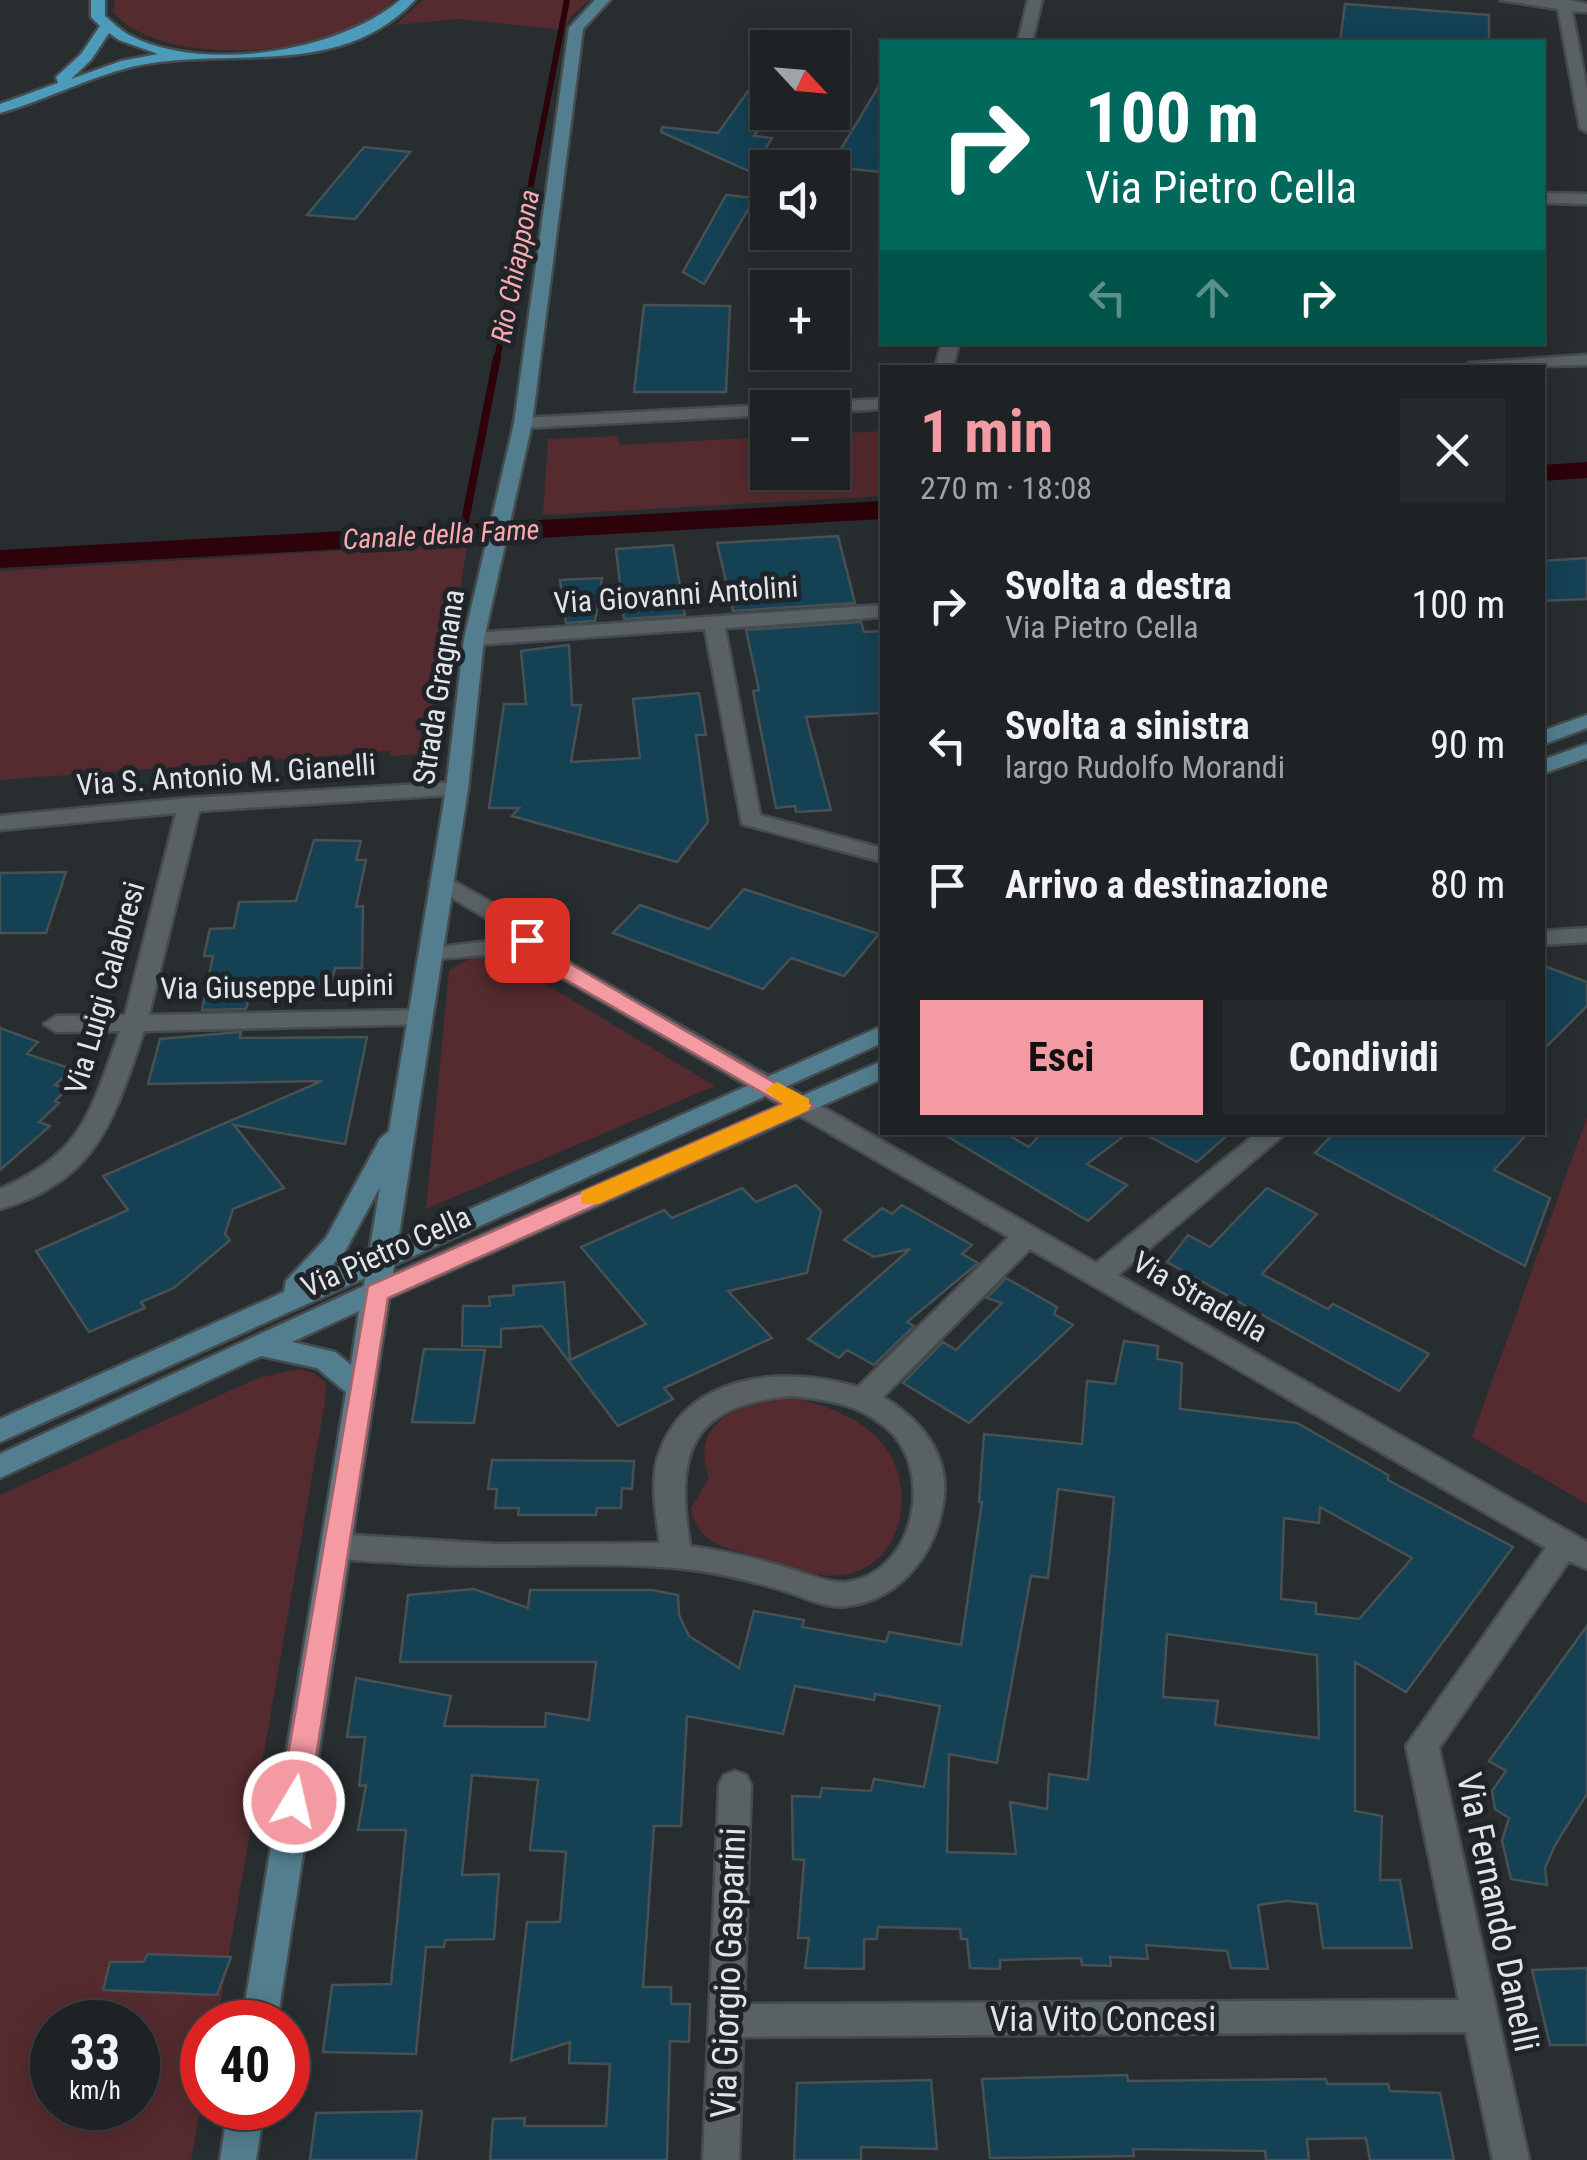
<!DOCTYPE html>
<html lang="it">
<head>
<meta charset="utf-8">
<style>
  body { margin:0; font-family:"Roboto Condensed",sans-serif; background:#262a2c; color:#f1f3f6; height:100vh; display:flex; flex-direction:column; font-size:38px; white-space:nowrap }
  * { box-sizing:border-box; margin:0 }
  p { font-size:32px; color:#a1a4a6 }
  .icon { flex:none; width:55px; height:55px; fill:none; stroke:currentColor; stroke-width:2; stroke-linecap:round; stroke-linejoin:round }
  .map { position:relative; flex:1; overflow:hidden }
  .drawer { position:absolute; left:880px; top:365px; width:665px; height:770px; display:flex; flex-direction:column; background:#1e2224; border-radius:0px; box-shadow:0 5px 25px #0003,0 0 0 2px #3c3f41 }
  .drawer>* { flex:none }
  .guide { position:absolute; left:880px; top:40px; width:665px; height:305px; border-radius:0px; box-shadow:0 5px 25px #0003,0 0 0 2px #3c3f41; background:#00695c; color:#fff; overflow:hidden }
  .needle { width:65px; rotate:116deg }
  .controls { position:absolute; left:750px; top:30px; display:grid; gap:20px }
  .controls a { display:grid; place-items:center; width:100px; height:100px; border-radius:0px; background:#1e2224; box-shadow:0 5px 25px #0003,0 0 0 2px #3c3f41; font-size:50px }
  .speed { position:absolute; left:30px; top:2000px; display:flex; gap:20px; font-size:50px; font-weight:700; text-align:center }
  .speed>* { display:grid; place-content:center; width:130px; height:130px; border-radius:50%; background:#1e2224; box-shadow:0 5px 25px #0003,0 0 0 2px #3c3f41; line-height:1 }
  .speed small { font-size:25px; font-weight:400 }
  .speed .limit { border:15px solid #d22; background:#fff; color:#111 }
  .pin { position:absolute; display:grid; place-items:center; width:85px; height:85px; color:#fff; margin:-42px; border-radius:20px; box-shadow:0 5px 15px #0006 }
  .me { position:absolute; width:110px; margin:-55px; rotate:9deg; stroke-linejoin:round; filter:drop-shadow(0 0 8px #0008) }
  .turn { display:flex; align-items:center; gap:35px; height:210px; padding:0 40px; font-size:45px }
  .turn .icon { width:130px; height:130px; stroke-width:2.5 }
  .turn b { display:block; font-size:70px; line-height:85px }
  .lanes { display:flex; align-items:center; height:95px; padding:0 40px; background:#0003; justify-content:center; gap:50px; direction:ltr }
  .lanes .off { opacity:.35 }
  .round { display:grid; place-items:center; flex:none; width:105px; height:105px; border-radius:0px; background:#262a2c }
  .summary { display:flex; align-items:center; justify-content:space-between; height:170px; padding:0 40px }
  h1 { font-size:60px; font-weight:700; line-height:75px; color:#f49aa2 }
  .action { display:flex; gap:20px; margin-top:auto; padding:20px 40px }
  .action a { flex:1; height:115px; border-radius:0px; background:#f49aa2; color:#111; font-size:40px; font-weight:700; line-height:115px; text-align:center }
  .action a+a { background:#262a2c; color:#f1f3f6 }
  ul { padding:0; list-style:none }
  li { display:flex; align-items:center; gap:30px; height:140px; padding:0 40px }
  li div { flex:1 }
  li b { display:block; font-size:38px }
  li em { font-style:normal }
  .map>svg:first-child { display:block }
  .green { fill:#552b2f; fill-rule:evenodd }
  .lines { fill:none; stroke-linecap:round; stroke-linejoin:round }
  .stream-far1 { stroke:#2d020a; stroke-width:6 }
  .stream { stroke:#2d020a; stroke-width:8 }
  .canal { fill:#2d020a; fill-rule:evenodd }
  .building { fill:#144154; stroke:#495053; stroke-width:2.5; fill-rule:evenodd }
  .street-casing { stroke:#464c4e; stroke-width:5 }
  .secondary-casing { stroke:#464c4e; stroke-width:5 }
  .primary-casing { stroke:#464c4e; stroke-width:5 }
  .street { fill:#5a6164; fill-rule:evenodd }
  .secondary { fill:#537e8f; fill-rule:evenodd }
  .primary { fill:#4c9bba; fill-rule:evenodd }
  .route { fill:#f49aa2; stroke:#9f6469; stroke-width:2.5 }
  .slow { fill:#f59e0b }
  .labels { text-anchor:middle; stroke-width:10; stroke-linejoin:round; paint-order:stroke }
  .far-water-label { font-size:28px; font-style:italic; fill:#ffa8af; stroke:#1e2427 }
  .street-label { font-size:30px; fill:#e1e5e7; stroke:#1e2427 }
  .near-street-label { font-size:35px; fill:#e1e5e7; stroke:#1e2427 }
</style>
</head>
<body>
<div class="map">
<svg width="1587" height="2160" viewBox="0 0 1587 2160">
  <rect width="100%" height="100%" fill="#282e30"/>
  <path class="green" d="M115,0H393C347,58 161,71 113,12Z
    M423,0H589L570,17L565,30L458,19L395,25Z
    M882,431V496L543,515L548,439L617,436L619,445L767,437L768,472H832L833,434Z
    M468,543L431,753L391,756L390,751L0,780V571Z
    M474,957L504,959L715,1086L426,1209L449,970Z
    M1587,1117V1504L1472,1437Z
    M298,1369L314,1373L326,1383L325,1402L217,2022H202V2099L191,2160H0V1495L258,1378ZM52,2022H138V2108H52Z
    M793,1398C824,1404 867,1420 886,1448C917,1492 902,1567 842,1575C814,1579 778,1563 752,1555C721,1547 697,1542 691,1508L709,1478C688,1419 742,1402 793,1398Z"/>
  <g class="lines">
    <path class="stream-far1" d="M497,359L567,0"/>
    <path class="stream" d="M463,532L497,357"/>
    <path class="canal" d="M1587,462V478L1542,481V465Z
      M882,501V519L0,568V550Z"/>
  </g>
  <path class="building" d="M1345,4L1489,15V42H1340Z
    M882,81V172L830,167Z
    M748,91L768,93V117L754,136L772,138L751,172L661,132L662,127L718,133Z
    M364,147L410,152L355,219L307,215Z
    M726,195L755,198L704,284L683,272Z
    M644,305L730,306L726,392H634Z
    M838,536L855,603L733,611L717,543Z
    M673,545L685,615L624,619L616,549Z
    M1587,558V599L1542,601V561Z
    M602,578L595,621L566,623L560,580Z
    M861,622L864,632L882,631V713L806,717L831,810L796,812L795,806L776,808L753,691L759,690L746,630Z
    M569,645L572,705H581L571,762L640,758L633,699L699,693L706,735H696L708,822L677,862L512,816L519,808H489L504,704H526L521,651Z
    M314,840L361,841L356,860H366L356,907L363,906L362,968H335L331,984L253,983L246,1009L202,1010L213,956H204L210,929L234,928L239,902L296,901Z
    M66,872L46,933H0V873Z
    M744,889L879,934L844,976L791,958L763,989L613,933L640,905L709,929Z
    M1542,965L1587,982V1006L1542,1051Z
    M0,1028L38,1042L27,1054L72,1069L55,1085L67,1089L55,1101L59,1103L39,1122L50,1126L0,1170Z
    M241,1032L240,1038L367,1037L345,1144L234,1125L284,1188L233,1209L225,1234L230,1240L174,1288L141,1302L145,1308L89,1332L36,1251L128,1210L103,1176L322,1081L148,1084L160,1039Z
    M940,1132H1003L1029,1147L1042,1132H1129L1087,1164L1127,1185L1088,1221Z
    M1141,1132H1231L1197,1162Z
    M1335,1132H1529L1494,1170L1550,1198L1525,1266L1315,1153Z
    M796,1185L821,1211L807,1273L728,1291L772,1338L664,1388L673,1399L618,1426L542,1326L501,1329V1347L462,1346L463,1306H490L489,1297L514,1295L513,1286L564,1282L570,1360L646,1324L581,1247L664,1210L672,1218L742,1188L756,1202Z
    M1267,1188L1317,1214L1262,1274L1328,1309L1333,1304L1429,1354L1399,1391L1167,1262L1188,1235L1210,1247Z
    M902,1205L972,1245L962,1254L978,1263L907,1322L914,1326L874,1365L847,1350L839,1358L808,1339L910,1249L874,1257L844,1240L882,1208L892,1214Z
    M1006,1278L1057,1307L1054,1314L1073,1325L969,1423L903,1383L943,1342L956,1350L1002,1303L987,1298Z
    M1124,1341L1158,1346L1157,1359L1182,1363L1180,1409L1297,1423L1388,1475V1480L1513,1547L1406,1692L1355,1662V1811L1382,1816L1380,1880H1400L1412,1948H1323L1317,1904L1287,1901L1258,1905L1268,1969L1231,1968L1227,1951L1146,1945L1148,1959L1110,1957L1111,1966L1082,1965L1081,1958L1000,1960V1969L970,1968L967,1939H961L960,1929L878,1927L877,1939H864V1969L805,1968L809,1938H798L804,1860L793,1859L792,1796L820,1797L822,1788L871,1791L874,1779L924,1787L940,1706L875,1694L874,1700L795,1686L783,1734L687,1716L681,1826H654L643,1987H671V2004H690L689,2042L670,2041L667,2160H490L493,2119L525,2118L524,2126H606L610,2064L569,2063L570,2042L511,2061L527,1922H560L566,1852L530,1850L538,1780L472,1775L462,1875L499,1874L494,1939L445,1940L444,1947H426L416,2054L323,2052L332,1985L391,1984L406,1830H358L366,1785L359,1786L365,1737H347L356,1678L451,1696L444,1726L545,1727L546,1713L589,1720L596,1662H400L408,1595L474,1589L528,1608L530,1590H652L678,1595L679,1615L689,1636L739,1668L754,1611L804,1620L802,1627L886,1642L889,1632L961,1645L982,1502H979L984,1434L1082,1444L1087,1381L1115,1384ZM1058,1489L1114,1497L1088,1780L1049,1774L1047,1809L1010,1802L1016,1854L947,1852L949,1754L997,1763L1031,1576L1048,1578ZM1320,1507L1412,1558L1359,1619L1316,1614V1603L1281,1599L1284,1518L1319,1523ZM1167,1634L1317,1655L1319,1738L1215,1725L1218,1701L1163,1697Z
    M424,1349L485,1350L474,1423L412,1422Z
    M492,1460L634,1461L632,1489L622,1488L621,1508H597L596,1515H518L519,1508H495L497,1489H488Z
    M1587,1626V1794L1555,1845L1545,1868L1547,1885L1511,1879L1502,1841L1509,1818L1495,1809L1492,1791L1506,1771L1489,1761Z
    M148,1954L231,1957L217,1995L103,1990L110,1962H143Z
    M1587,1968V2045H1550L1532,1970Z
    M1127,2075L1128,2081L1326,2079L1327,2084H1388L1390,2091L1440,2093L1454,2160H1370L1366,2138L1307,2139L1309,2160H1266L1265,2151L1133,2149L1134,2156L990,2158L982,2079Z
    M931,2080L937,2149L861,2147V2160H794L797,2083Z
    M422,2111L416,2160H310L316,2113Z"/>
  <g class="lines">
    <g class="street-casing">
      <path id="street" d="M1028,0H1042L1032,42H1018Z
        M1500,0H1570L1587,4V12L1572,11L1587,89V132L1580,128L1558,9Z
        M1542,193L1587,194V204L1542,203Z
        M942,342H959L953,368H935Z
        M1587,355V365L1461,368L1469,363Z
        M882,399V409L832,412V408H801L810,403Z
        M768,405L775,408H768V415L523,428L514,423L523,418Z
        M882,605V617L725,628L760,815L882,848V862L742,824L705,629L474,645L464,639L474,633Z
        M457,782L468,789L465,794L199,811L149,1015L420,1010L432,1018L429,1024L144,1031C114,1118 99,1180 0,1209V1189C85,1152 90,1112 120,1031L56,1032L44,1024L56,1016L125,1015L176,813L0,830V816L189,798Z
        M441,874L512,914L558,956L1096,1263L1258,1132H1287L1118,1275L1587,1542V1569L1569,1561L1439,1748L1529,2160H1493L1466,2032L743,2037L739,2160H703L719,1785L724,1775L735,1771L746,1775L751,1785L744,2004L1459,2000L1406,1746L1546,1548L1030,1249L883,1397C918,1418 948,1452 944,1495C939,1549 903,1599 847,1606C827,1609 806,1598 788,1592C752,1581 714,1571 676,1568C585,1560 493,1570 401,1563C376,1561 349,1562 325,1554L321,1546L325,1538L336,1534L495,1544L660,1543C656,1514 649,1479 660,1451C690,1371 788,1366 858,1387L1009,1237L543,967L498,954L423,960L419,955L423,950L431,948L498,940L519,945L496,924L433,886L430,881ZM790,1396C824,1399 855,1403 883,1425C936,1465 918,1572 847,1582C827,1584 806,1573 787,1568C756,1558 723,1551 690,1546C675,1453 689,1406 790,1396Z
        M1587,928V942L1542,945V931Z"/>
    </g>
    <g class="secondary-casing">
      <path id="secondary" d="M595,0H610L583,29L532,423L484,639L468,789L398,1241L882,1026V1043L394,1265L393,1274L882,1061V1079L389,1298L277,2022H242L346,1392L317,1368L261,1356L0,1478V1454L364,1286L365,1278L0,1442V1419L284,1292L286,1281L326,1238L380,1139L389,1131L446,789L464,639L514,423L569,28ZM380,1187L369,1254L325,1273L345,1251ZM359,1311L351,1365L335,1352L292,1342Z
        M1587,715V728L1542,745V731Z
        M1587,744V758L1542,774V760Z
        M228,2108H264L256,2160H220Z"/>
    </g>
    <g class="primary-casing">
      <path id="primary" d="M91,0H105V16C112,22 120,30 129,35C202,74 339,52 400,0H415C339,82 223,45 131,67C86,78 44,101 0,113V104L58,83L56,77L81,54L100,26L91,17ZM109,33L119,40L158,54L121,61L71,79L91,60Z"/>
    </g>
    <use href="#street" class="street"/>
    <use href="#secondary" class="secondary"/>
    <use href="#primary" class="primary"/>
  </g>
  <path class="route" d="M527,934L557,956L813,1105L809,1110L388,1298L309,1802L305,1812L294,1816L284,1812L280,1802L368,1286L782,1104L542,966L516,940Z"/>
  <path class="slow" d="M777,1082L809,1099V1110L598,1204H581V1192L783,1104L765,1090Z"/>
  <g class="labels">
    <g class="far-water-label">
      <text transform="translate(515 266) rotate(-79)" y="10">Rio Chiappona</text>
      <text transform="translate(441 534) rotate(-3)" y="10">Canale della Fame</text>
    </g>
    <g class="street-label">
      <text transform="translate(676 595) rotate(-4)" y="10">Via Giovanni Antolini</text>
      <text transform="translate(439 687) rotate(-81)" y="10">Strada Gragnana</text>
      <text transform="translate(226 775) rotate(-4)" y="10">Via S. Antonio M. Gianelli</text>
      <text transform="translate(277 987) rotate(-1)" y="10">Via Giuseppe Lupini</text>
      <text transform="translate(105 988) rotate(-74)" y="10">Via Luigi Calabresi</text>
      <text transform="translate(386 1252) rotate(-24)" y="10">Via Pietro Cella</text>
      <text transform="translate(1200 1297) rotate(30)" y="10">Via Stradella</text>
    </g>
    <g class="near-street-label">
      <text transform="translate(1498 1912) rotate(78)" y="12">Via Fernando Danelli</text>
      <text transform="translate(728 1973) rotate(-88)" y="12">Via Giorgio Gasparini</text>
      <text x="1103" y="2031">Via Vito Concesi</text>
    </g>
  </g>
</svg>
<div class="controls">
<a><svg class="needle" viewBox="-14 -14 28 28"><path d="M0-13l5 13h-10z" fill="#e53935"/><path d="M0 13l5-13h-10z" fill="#a1a4a6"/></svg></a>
<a><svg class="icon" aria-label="sound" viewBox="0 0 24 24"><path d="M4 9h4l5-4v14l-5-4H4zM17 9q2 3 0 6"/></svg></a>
<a>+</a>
<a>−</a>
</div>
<div class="speed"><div>33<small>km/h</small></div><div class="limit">40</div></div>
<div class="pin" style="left:527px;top:940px;background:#d93025"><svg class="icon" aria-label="arrive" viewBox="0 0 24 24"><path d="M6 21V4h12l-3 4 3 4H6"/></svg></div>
<svg class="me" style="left:294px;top:1802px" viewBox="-20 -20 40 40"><circle r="17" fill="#f49aa2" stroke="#fff" stroke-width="3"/><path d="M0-11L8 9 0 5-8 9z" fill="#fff"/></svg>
<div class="guide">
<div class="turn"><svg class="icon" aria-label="right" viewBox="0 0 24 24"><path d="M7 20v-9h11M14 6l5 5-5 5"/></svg><div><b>100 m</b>Via Pietro Cella</div></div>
<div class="lanes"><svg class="icon off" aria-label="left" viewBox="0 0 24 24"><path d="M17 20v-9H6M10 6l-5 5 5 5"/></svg><svg class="icon off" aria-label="ahead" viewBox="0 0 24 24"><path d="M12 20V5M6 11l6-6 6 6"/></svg><svg class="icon" aria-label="right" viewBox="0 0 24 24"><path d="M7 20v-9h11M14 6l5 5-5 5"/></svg></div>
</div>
<section class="drawer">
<div class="summary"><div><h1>1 min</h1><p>270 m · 18:08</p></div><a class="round"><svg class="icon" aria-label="close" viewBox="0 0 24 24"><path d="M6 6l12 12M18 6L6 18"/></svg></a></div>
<ul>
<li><svg class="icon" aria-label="right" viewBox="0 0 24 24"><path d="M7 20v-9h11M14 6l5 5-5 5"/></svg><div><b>Svolta a destra</b><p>Via Pietro Cella</p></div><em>100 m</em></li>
<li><svg class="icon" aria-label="left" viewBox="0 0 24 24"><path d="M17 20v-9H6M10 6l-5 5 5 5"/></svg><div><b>Svolta a sinistra</b><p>largo Rudolfo Morandi</p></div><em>90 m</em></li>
<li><svg class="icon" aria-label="arrive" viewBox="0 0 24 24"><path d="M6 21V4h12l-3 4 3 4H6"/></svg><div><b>Arrivo a destinazione</b></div><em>80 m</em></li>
</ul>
<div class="action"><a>Esci</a><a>Condividi</a></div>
</section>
</div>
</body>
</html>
